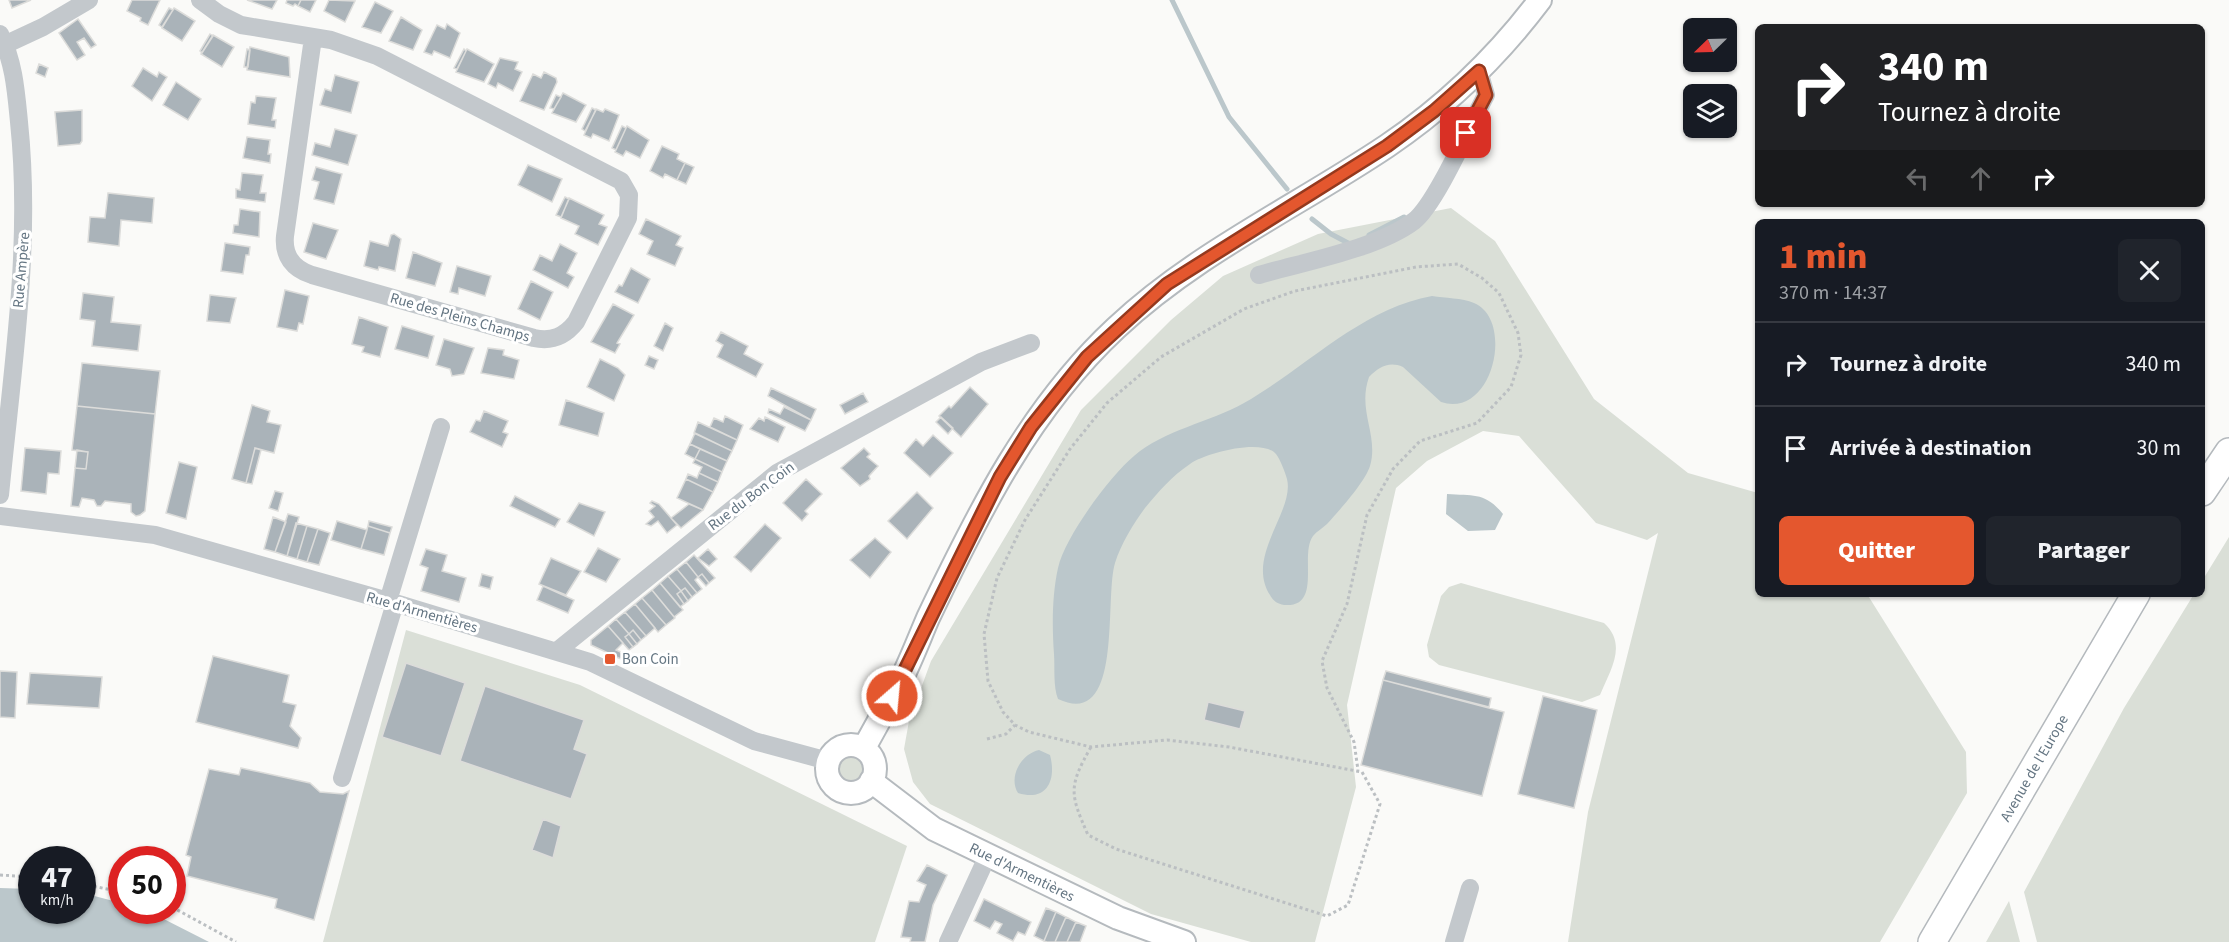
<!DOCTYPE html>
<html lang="fr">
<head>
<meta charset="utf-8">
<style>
  body { margin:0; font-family:"Source Sans 3",sans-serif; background:#20242c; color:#f1f3f6; height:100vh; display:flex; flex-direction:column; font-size:22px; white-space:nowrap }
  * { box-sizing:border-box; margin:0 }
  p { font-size:20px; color:#9ea1a6 }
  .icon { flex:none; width:33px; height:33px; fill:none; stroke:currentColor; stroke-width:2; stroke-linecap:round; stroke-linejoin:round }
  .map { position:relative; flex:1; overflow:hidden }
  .side { position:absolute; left:1755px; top:219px; width:450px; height:378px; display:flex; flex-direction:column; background:#171b24; border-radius:9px; box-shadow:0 2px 4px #0004 }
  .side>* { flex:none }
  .guide { position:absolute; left:1755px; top:24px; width:450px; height:183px; border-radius:9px; box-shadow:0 2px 4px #0004; background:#202124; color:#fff; overflow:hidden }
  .needle { width:39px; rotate:247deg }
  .tools { position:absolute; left:1683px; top:18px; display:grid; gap:12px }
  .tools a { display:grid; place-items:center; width:54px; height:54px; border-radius:9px; background:#171b24; box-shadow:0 2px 4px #0004; font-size:30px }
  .speed { position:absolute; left:18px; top:846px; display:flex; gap:12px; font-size:30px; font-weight:700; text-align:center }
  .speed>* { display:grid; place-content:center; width:78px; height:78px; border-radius:50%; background:#171b24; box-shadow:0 2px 4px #0004; line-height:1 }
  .speed small { font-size:15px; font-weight:400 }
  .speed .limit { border:9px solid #d22; background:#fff; color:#111 }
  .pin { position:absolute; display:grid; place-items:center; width:51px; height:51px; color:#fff; margin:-26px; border-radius:12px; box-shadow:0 3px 9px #0006 }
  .me { position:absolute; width:66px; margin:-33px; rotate:27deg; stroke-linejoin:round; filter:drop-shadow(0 0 4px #0008) }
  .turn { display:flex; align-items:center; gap:21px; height:126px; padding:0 24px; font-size:27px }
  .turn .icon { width:78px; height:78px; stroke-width:2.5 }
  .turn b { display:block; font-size:42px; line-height:51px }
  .lanes { display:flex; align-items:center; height:57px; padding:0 24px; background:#0003; justify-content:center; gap:30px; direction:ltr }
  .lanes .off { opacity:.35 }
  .round { display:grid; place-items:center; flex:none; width:63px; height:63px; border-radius:9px; background:#20242c }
  .headline { display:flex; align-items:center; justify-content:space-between; height:102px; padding:0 24px }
  h1 { font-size:36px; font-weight:800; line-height:45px; color:#e4572e }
  .cta { display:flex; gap:12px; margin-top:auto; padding:12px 24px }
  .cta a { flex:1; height:69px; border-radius:9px; background:#e4572e; color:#fff; font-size:24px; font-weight:800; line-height:69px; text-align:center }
  .cta a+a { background:#20242c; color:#f1f3f6 }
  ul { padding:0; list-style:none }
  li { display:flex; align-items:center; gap:18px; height:84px; padding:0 24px; border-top:2px solid #363941 }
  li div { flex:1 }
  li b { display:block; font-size:22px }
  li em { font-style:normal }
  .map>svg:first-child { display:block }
  .green { fill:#dadfd7 }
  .water { fill:#bbc7cb }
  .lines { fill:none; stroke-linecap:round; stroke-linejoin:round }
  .stream { stroke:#bbc7cb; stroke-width:5 }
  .building { fill:#aab3b9; stroke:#dcdcda; stroke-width:1.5 }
  .major-casing { stroke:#b5babe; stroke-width:26 }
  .highway-casing { stroke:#b4b9bd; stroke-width:30 }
  .path { stroke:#bbbfc2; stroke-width:3; stroke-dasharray:3 3; stroke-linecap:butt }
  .minor { stroke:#c3c8cc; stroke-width:18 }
  .major { stroke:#fff; stroke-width:22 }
  .highway { stroke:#fff; stroke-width:27 }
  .route-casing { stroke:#94391e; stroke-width:15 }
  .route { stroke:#e4572e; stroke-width:10 }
  .poi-dot { fill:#e4572e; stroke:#fff; stroke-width:2 }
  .labels { text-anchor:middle; stroke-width:6; stroke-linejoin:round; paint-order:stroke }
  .street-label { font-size:15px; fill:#657683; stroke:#fff }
  .poi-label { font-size:15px; fill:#657683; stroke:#fff; text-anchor:start }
</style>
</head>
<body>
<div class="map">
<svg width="2229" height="942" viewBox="0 0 2229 942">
  <rect width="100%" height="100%" fill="#fafaf8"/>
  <path class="green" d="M1451,208L1495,241L1594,399L1688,473L1758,493V594H1867L1966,752L1967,793L1880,942H1568L1588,812L1658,533L1647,540L1596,523L1519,436L1483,431L1427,461L1396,488L1347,705L1356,787L1315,942H1251L1151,914L930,804L913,782L904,749L909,721L931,661L1081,410L1171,320L1223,276L1318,234Z
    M2229,537V942H2037L2024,892L2124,708L2194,594H2202V581Z
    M1461,583L1604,623C1628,645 1610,670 1600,695L1582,702L1439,665L1429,657L1427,645L1441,596L1449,587Z
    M406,630L580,685L907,846L875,942H323Z
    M839 769a12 12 0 1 1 24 0a12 12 0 1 1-24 0Z
    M2009,901L2020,942H1986Z"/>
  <path class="water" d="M1432,296C1445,298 1462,298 1474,303C1515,320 1493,419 1441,402L1403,367C1389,361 1379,367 1369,377C1357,411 1379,435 1370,466C1365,482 1339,511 1327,524C1323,528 1317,531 1313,536C1299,555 1323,608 1284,605C1278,604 1273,601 1270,595C1245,556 1295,511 1287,479C1285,472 1280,459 1276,454C1262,438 1205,453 1190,464C1172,476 1159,491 1145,508C1133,524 1121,544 1115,563C1104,599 1124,730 1058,699C1053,686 1055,668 1054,654C1052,627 1052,595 1058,568C1065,537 1109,477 1134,456C1164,430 1210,422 1244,403C1306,368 1360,309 1432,296Z
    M1447,494C1474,496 1485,492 1503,514L1495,530L1468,531L1446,514Z
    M1039,750L1050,755C1057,781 1046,802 1018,793C1008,777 1021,754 1039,750Z
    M0,888L31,889L32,910H82L83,893L121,903L122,910L148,911L209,942H0Z"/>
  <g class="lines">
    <path class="stream" d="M1172,0L1229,117L1287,189
      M1312,219L1331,234L1350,244
      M1369,235L1404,217"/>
  </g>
  <path class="building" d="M9,0H31L12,8Z
    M132,0H160L148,25L140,21L141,18L127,11Z
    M247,0H277L272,9Z
    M287,0H301L298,6L295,4L293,6L286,3Z
    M301,0H316L310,12L298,6Z
    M329,0L355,1L345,22L324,11Z
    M375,2L393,11L381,33L362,27Z
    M169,8L173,10L162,27L159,25Z
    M174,8L195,21L182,41L162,28Z
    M401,17L422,30L413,50L389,41Z
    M78,19L96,45L91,48L84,38L77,42L85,55L77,60L59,33Z
    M447,24L460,33L450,58L434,51L432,55L424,52L437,25L445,29Z
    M210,34L213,36L202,53L200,51Z
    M213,35L234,47L222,67L201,54Z
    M250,47L289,57L290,77L247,70Z
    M247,49L250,50L248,67H244Z
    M464,49L466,51L457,69L454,68Z
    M467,49L494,64L484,82L456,72Z
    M500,58L518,62L515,69L522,72L513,91L498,83L496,88L488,84Z
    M39,64L48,68L45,77L36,73Z
    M143,68L157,77L159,72L167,77L152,101L132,86Z
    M544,72L556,78L557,82L544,110L520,101L533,74L541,78Z
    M335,75L359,82L351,113L320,105L325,89L331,91Z
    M176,82L201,99L188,120L163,105Z
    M563,93L586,105L576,122L552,113Z
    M556,95L561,97L554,109L550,108Z
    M256,96L276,98L272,120H276L275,128L248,124L251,102L255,103Z
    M592,108L596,110L585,131L582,129Z
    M596,109L603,112L605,109L619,115L609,141L593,134L591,138L584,135Z
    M82,110V141L80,144L58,146L55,112Z
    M622,126L626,128L616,150L612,148Z
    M627,126L649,140L640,158L626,151L623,156L615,152Z
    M335,129L357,135L348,165L312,155L315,143L330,147Z
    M247,137L270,140L268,154H271L270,163L243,158Z
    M662,146L679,154L677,159L685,163L677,180L665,174L663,178L650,171Z
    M685,163L694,167L686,184L677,180Z
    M528,165L562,179L552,202L518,185Z
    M316,167L342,174L334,204L314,199L319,182L312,180Z
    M242,173L263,175L260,193H266L265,202L236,198V189L240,190Z
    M108,193L154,198L152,223L121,220L119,246L88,242L90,217L105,218Z
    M565,197L569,199L561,217L556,215Z
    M569,198L604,215L599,224L607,227L598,245L575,234L579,226L561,218Z
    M240,209L260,212L259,237L233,233L234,225H238Z
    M646,219L681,236L676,245L683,248L675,266L647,254L653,241L639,234Z
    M313,223L338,230L326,259L304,252Z
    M394,234L401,239L395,271L379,267L378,270L364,266L370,241L388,246L391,235Z
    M225,243L250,247L249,255H246L243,274L221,271Z
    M560,244L577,253L567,273L574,277L568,288L533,270L540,255L552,261Z
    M413,252L442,263L435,286L406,278Z
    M457,266L491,276L485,296L459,288L458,294L450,292Z
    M631,268L650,279L638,303L615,292L619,285L622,286Z
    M531,281L553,292L540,320L518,309Z
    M285,290L309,296L303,324L299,323L297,331L277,327Z
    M83,293L114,297L111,322L141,325L138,351L92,346L95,321L80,319Z
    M210,295L236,298L230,323L207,321Z
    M613,304L634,315L617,343L620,344L615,353L591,342Z
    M359,317L388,327L380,357L362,352L364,347L352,344Z
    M665,323L673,328L663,351L654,346Z
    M402,326L434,336L428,358L395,349Z
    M721,332L748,346L744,354L763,364L756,377L717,357L723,345L716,341Z
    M444,339L474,348L464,374L452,376L450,369L436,365Z
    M488,348L504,350L503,355L519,360L514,379L481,373Z
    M649,356L658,360L654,369L645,365Z
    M600,359L618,368L625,375L614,401L587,387Z
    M82,363L160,371L155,414L77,406Z
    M970,387L988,404L961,437L939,416L949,406L951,408Z
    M771,388L816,409L811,420L768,396Z
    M863,393L868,402L845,414L840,405Z
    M566,400L604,413L598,436L559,425Z
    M252,405L270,411L267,422L281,425L274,453L255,448L246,483L232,479Z
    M77,406L155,414L145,511L140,515L136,516L131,512V504L105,501L101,506H97L94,500L82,498L79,507L71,506L75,468L86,469L88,452L72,450Z
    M784,407L811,420L805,431L768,413L769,409L780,414Z
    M484,411L508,421L503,432L508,434L502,447L470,432L476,420L480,421Z
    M725,416L743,425L737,440L710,427L714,418L723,422Z
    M765,417L785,427L778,442L750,429L759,418L764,421Z
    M941,417L953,428L948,434L936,422Z
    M698,422L737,440L732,451L694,433Z
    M695,433L732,451L727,461L690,444Z
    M933,435L953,453L930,477L904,453L916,439L923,446Z
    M690,444L700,449L695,459L685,454Z
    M25,448L61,451L59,474L48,473L46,494L21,491Z
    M255,448L261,450L252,484L246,483Z
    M864,448L870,454L867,457L878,466L869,476L870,479L860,486L841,468Z
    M700,449L727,461L722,472L695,459Z
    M77,450L88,452L86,469L75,468Z
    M695,459L722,472L718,482L699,473L702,467L693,463Z
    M179,462L197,467L186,519L166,513Z
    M699,473L718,482L713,492L686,479L688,474L697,478Z
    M686,479L713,492L703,510L677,498Z
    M806,479L822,494L805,511L808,514L802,521L783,503Z
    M275,491L283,493L278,511L269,508Z
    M917,492L933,508L907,539L888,521Z
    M515,496L560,519L555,527L510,506Z
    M652,501L659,504L677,525L667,533L658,521L651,526L646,524L654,517L649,511L655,506L650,503Z
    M579,503L605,512L594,536L567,522Z
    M689,504L703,510L681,528L671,518Z
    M288,514L299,517L287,556L275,552Z
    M273,517L286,522L275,552L264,549Z
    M337,521L367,530L361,549L331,540Z
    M369,521L392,527L390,533L368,526Z
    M296,523L307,526L297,559L287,556Z
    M765,524L781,538L751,572L734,557Z
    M307,526L318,529L307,562L297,559Z
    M368,526L390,533L384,555L361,549Z
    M318,529L330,533L319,565L307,562Z
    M875,538L891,552L870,578L850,560Z
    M598,548L620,559L606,582L584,572Z
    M426,549L447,555L442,571L466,578L459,602L421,591L428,568L420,565Z
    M708,549L717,559L709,566L698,558Z
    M694,555L715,578L709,583L702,574L698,577L686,562Z
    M551,558L581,571L566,595L539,584Z
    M686,562L698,577L695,580L702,589L697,593L677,569Z
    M677,569L697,593L692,597L685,588L681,591L668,576Z
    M482,574L493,577L490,589L479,586Z
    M702,574L709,583L706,586L698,577Z
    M668,576L681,591L677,594L684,604L680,607L660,583Z
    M660,583L683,610L674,617L652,590Z
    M543,586L574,600L568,613L537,600Z
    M685,588L692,597L688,601L681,591Z
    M652,590L675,618L666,625L642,598Z
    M681,591L688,601L684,604L677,594Z
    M642,598L666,625L658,632L635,604Z
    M635,604L655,628L646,636L625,612Z
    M625,612L646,636L641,640L633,630L629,634L616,619Z
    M616,619L629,634L625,637L633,647L629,650L608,626Z
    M608,626L623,643L616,650L627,655L625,661L591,645V640Z
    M633,630L641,640L637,644L629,634Z
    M629,634L637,644L633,647L625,637Z
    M213,656L289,675L283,702L296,705L290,726L301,738L298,748L196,722Z
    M406,663L465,683L441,756L382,737Z
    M0,671L17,672L15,718L0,717Z
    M1386,671L1491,698L1489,707L1383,680Z
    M30,673L102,677L99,708L27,704Z
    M1383,680L1504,712L1482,796L1361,765Z
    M485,686L584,720L574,749L587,754L571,799L460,761Z
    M1543,696L1597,710L1574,808L1518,794Z
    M1208,702L1245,711L1240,729L1204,720Z
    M241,768L310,783L320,792L343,794L349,791L314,920L275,908L277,899L187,876L191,857L186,855L209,769L239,775Z
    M543,819L561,826L553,858L532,850Z
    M927,865L947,875L933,905L925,942H910L911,938L901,937L909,901L919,902L926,885L917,881Z
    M984,899L1031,922L1025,935L1018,932L1013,941L997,933L1002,924L995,921L990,929L974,921Z
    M1046,908L1056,912L1044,941L1034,936Z
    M1056,912L1066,917L1055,942H1047L1044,941Z
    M1066,917L1076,922L1067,942H1055Z
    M1076,922L1086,926L1080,942H1067Z"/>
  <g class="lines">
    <g class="major-casing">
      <path id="major" d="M827 769a24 24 0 1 1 48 0a24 24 0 1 1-48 0Z
        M864,748C876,726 889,703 901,680C911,660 919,639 928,618C978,513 1030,408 1116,328C1196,253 1296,207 1387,146C1446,106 1497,57 1540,0
        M871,781L934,829L1118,918L1184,942"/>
    </g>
    <g class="highway-casing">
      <path id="highway" d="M2202,492L2229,452
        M1932,942L2136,594"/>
    </g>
    <path class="path" d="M987,739L1006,734L1015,725
      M1091,747C1068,787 1070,794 1088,835L1116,849L1327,916L1348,905L1380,804L1362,772L1229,747L1167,740L1091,747L1029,732L1015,725L1003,712L988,681L984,634L997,578L1025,520L1070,449L1107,403L1161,357L1244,309L1295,291L1416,267L1458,264L1482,278L1499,293L1518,333L1521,355L1511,387L1477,423L1420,441L1393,469L1367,515L1347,604L1322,661L1327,688L1354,742L1358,770
      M0,875L32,877
      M82,884L122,892
      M172,907L236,942"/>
    <path class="minor" d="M200,0L219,14L241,25L331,40L377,56L621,181L629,195L628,218L576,322C565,336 552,342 534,338L312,275C293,269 283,256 285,236L313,38
      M0,34C14,62 16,91 19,122C32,246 12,371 0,495
      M0,47L43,27L89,0
      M1259,275C1303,262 1377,249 1414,221C1436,204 1471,123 1486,95L1479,71
      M0,516L155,535L395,603L590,662L754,741L828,761
      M388,601L441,427
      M557,651L777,473L981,362L1031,343
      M342,778L395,603
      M948,942L988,855
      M1454,942L1470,888"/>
    <use href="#major" class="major"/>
    <use href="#highway" class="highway"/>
  </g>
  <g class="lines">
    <g class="route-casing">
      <path id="route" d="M892,696L1000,477L1031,427L1087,357L1167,284L1387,146L1434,111L1479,71L1486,95L1466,133"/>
    </g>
    <use href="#route" class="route"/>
  </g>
  <rect class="poi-dot" x="604" y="653" width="12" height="12" rx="3"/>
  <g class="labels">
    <g class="street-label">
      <text transform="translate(21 270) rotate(-85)" y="5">Rue Ampère</text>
      <text transform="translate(460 317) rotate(16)" y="5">Rue des Pleins Champs</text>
      <text transform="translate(751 496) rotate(-37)" y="5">Rue du Bon Coin</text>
      <text transform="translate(422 612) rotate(16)" y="5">Rue d'Armentières</text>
      <text transform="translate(2034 768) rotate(-60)" y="5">Avenue de l'Europe</text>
      <text transform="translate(1022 872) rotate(26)" y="5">Rue d'Armentières</text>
    </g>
    <g class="poi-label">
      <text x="622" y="664">Bon Coin</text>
    </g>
  </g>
</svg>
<div class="tools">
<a><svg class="needle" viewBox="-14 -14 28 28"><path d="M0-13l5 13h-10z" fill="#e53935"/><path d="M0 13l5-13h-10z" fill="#9ea1a6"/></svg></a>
<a><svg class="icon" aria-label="layers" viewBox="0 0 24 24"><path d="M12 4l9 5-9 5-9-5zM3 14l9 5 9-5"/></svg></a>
</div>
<div class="speed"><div>47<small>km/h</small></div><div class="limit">50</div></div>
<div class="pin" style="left:1466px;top:133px;background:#d93025"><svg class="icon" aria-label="arrive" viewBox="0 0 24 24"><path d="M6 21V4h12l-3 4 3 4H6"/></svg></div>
<svg class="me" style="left:892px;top:696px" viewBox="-20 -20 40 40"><circle r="17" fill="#e4572e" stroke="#fff" stroke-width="3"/><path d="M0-11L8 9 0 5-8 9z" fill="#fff"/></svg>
<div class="guide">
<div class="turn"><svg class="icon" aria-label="right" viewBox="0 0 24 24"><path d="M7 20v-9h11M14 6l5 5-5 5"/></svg><div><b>340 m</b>Tournez à droite</div></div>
<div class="lanes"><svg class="icon off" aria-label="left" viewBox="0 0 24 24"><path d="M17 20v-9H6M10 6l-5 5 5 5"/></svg><svg class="icon off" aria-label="ahead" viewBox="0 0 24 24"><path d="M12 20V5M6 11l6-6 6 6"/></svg><svg class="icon" aria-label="right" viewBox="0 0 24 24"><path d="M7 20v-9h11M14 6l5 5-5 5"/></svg></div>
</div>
<section class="side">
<div class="headline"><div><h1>1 min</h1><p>370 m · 14:37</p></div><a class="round"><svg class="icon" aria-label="close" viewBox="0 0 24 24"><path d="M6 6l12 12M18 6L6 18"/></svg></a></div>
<ul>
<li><svg class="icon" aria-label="right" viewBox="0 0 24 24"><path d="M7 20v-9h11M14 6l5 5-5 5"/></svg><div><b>Tournez à droite</b></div><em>340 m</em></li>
<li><svg class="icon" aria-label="arrive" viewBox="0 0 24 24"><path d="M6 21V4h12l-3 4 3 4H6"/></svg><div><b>Arrivée à destination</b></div><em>30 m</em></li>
</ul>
<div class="cta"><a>Quitter</a><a>Partager</a></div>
</section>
</div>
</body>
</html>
